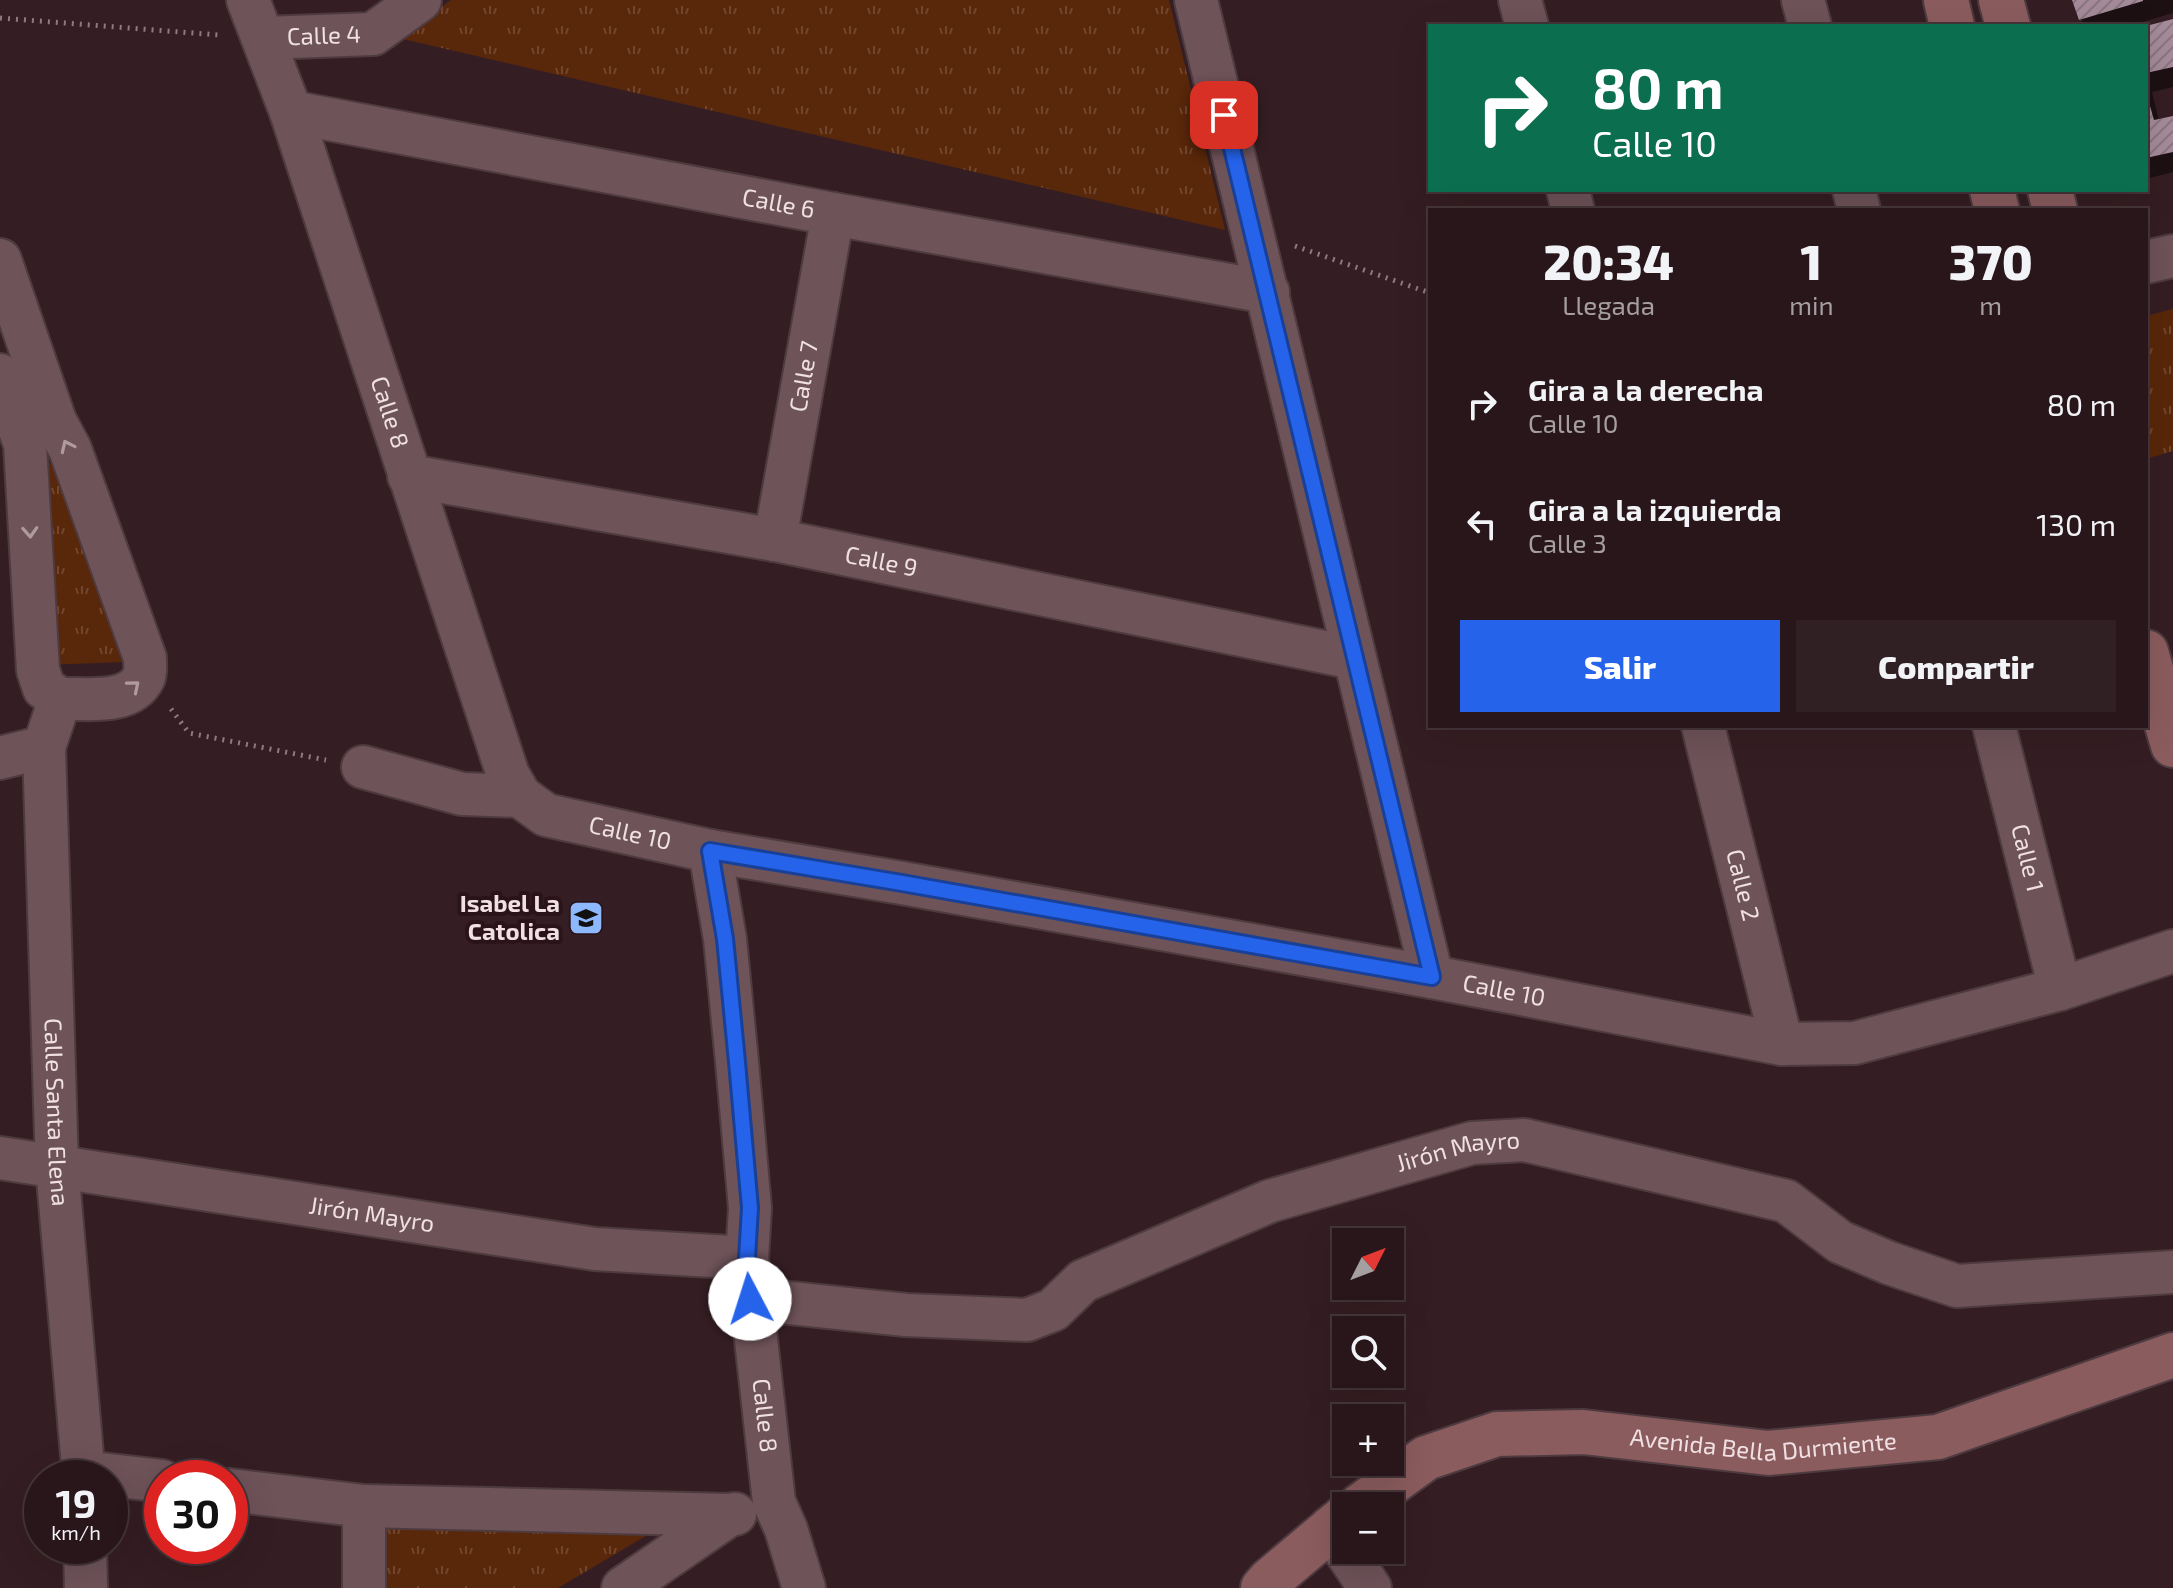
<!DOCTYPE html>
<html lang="es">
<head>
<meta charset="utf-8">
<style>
  body { margin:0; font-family:"Exo 2",sans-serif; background:#301f23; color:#f1f3f6; height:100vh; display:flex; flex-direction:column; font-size:30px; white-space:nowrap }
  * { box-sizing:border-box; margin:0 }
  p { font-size:26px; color:#a59fa2 }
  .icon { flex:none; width:44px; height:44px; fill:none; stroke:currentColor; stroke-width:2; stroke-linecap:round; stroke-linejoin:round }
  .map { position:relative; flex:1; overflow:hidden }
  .details { position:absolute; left:1428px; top:208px; width:720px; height:520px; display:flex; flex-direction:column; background:#28161a; border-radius:0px; box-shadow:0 8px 32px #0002,0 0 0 2px #443539 }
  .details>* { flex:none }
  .guide { position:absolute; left:1428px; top:24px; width:720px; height:168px; border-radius:0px; box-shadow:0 8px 32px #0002,0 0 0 2px #443539; background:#0b6e4f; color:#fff; overflow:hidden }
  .needle { width:52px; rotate:48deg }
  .tools { position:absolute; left:1332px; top:1228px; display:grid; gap:16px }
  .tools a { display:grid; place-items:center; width:72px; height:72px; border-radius:0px; background:#28161a; box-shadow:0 8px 32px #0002,0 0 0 2px #443539; font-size:40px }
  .speed { position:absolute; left:24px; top:1460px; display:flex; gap:16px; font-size:40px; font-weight:700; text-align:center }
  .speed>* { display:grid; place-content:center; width:104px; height:104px; border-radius:50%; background:#28161a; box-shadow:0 8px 32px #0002,0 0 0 2px #443539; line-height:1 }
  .speed small { font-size:20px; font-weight:400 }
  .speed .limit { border:12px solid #d22; background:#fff; color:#111 }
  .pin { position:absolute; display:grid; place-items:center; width:68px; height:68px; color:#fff; margin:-34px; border-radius:16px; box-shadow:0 4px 12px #0006 }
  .me { position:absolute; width:88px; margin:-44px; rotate:355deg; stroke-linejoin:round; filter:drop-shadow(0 0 6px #0008) }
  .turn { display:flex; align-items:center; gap:28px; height:168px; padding:0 32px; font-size:36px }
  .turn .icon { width:104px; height:104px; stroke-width:2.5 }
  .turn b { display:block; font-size:56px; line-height:68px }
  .eta { display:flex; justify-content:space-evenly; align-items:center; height:136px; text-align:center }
  .eta b { font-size:48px; font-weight:800; line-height:56px }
  .primary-button { display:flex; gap:16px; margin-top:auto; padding:16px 32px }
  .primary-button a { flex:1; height:92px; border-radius:0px; background:#2563eb; color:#fff; font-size:32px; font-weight:800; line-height:92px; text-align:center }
  .primary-button a+a { background:#301f23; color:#f1f3f6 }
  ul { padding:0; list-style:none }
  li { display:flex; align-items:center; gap:24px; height:120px; padding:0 32px }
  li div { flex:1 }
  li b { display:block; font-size:30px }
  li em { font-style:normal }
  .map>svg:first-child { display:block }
  .grass { fill:url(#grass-tufts) }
  .shadow { fill:#0007 }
  .building { fill:url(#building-hatch) }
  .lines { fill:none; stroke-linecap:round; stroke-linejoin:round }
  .street-casing { stroke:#4e3b40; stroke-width:46 }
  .secondary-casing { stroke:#4e3b40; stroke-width:48 }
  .path { stroke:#8e7b7f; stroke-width:5; stroke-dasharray:2 6; stroke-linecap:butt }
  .street { stroke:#6e5359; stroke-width:42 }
  .secondary { stroke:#8b5c5e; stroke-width:44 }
  .oneway { stroke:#af9a9e }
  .route-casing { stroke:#184099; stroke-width:20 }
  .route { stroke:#2563eb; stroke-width:14 }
  .labels { text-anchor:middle; stroke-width:8; stroke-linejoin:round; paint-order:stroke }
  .street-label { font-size:24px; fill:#f0e0e3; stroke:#2a141a }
  .poi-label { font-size:24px; font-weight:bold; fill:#f0e0e3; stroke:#2a141a; text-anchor:end }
</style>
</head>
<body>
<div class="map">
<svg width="2173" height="1588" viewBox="0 0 2173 1588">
  <defs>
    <pattern id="grass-tufts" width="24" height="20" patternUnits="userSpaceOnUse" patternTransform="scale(2)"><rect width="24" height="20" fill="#59270a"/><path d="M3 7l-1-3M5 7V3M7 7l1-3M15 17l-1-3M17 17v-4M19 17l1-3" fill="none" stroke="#71462e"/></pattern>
    <pattern id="building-hatch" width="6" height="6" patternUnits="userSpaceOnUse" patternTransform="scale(2)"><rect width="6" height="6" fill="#a58b99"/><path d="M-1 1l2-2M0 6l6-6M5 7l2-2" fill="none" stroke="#897580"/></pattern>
  </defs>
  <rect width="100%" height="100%" fill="#351e23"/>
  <path class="grass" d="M451,0H1169L1225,230L399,38Z
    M2173,309V451L2146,459V316Z
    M44,454L61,480L122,662L45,665Z
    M385,1520L654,1531L558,1588H379Z"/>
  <path class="shadow" d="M2075,0H2173V13L2129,26H2084Z
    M2173,21V87L2152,92L2159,121L2173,118V172L2146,179V28Z"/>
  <path class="building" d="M2072,0H2143V1L2079,20Z
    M2173,19V67L2146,73V26Z
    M2146,92L2154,120L2173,116V152L2146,158Z"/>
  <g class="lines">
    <g class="street-casing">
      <g id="street">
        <path id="s1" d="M248,0L291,112L508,775L520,796L546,815L710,851L902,883L1432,977L1782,1044L1855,1043L2060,989L2173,951"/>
        <path d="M1196,0L1432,977"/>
        <path d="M1520,0L1527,26"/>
        <path d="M1803,0L1810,26"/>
        <path id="s2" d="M264,38L373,34L420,0"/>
        <path id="s3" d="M291,112L833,214L1268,292"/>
        <path d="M1568,190L1573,210"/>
        <path d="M1854,190L1859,210"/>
        <path d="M0,260L55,421L70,449L145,658C145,664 146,672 144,677C130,706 86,698 60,699"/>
        <path d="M2146,262L2173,256"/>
        <path d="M0,375L25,444L38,670L44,688L60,699"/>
        <path id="s4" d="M409,476L775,540L1354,658"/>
        <path id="s5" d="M775,540L833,214"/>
        <path id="s6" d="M60,699L44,747L57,1167L84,1478"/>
        <path id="s7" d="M1703,726L1782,1044"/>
        <path id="s8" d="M1994,726L2060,989"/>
        <path d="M0,758L44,747"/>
        <path d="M363,767L462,794L520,796"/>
        <path id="s9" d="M710,851L725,939L737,1062L750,1208L747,1258L774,1502L786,1529L804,1588"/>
        <path id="s10" d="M0,1158L595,1249L747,1258"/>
        <path id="s11" d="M750,1299L906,1315L1027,1320L1053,1310L1083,1281L1270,1201L1472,1143L1524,1140L1786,1201L1840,1242L1889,1263L1957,1286L2173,1272"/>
        <path d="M84,1472L162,1481"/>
        <path d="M230,1490L364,1506L729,1515"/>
        <path d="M1330,1528L1370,1588"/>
        <path d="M85,1546L86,1588"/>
        <path d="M364,1588V1506"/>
        <path d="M623,1588L729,1515L735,1514"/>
      </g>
    </g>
    <g class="secondary-casing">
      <g id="secondary">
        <path d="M1946,0L1952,26"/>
        <path d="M2001,0L2008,26"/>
        <path d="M1992,190L1997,210"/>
        <path d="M2050,190L2055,210"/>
        <path d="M2146,652L2173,745"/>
        <path id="s12" d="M1360,1506L1426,1458L1497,1434L1583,1432L1768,1453L1938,1437L2173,1355"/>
        <path d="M1263,1588L1270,1580L1346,1516"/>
      </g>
    </g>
    <path class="path" d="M0,18L219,35
      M1295,246L1430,293
      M171,709L189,733L326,760"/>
    <use href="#street" class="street"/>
    <use href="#secondary" class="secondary"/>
  </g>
  <defs><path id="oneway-chevron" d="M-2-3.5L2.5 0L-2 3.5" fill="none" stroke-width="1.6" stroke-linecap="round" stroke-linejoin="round" transform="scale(2)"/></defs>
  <g class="oneway">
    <use href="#oneway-chevron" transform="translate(67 446) rotate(-115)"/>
    <use href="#oneway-chevron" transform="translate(30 532) rotate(87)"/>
    <use href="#oneway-chevron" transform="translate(134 686) rotate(-40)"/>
  </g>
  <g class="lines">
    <g class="route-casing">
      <path id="route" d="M750,1299L747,1258L750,1208L737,1062L725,939L710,851L902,883L1432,977L1224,115"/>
    </g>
    <use href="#route" class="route"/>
  </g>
  <defs>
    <g id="school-square" transform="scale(1.8)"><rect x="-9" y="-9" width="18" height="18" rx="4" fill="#8eb8fd" stroke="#2a141a"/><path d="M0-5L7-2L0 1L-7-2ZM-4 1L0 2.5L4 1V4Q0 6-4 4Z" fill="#111"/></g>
  </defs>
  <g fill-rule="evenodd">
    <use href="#school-square" x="586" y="918"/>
  </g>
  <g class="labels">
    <g class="street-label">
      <text dy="8" stroke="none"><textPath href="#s2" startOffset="60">Calle 4</textPath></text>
      <text dy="8" stroke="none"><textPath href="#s3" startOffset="496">Calle 6</textPath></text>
      <text dy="8" stroke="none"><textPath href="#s5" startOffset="166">Calle 7</textPath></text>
      <text dy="8" stroke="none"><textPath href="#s1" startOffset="436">Calle 8</textPath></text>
      <text dy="8" stroke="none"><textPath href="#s4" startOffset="480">Calle 9</textPath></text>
      <text dy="8" stroke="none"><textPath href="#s1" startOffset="960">Calle 10</textPath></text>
      <text dy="8" stroke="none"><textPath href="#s8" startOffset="136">Calle 1</textPath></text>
      <text dy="8" stroke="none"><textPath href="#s7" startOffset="164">Calle 2</textPath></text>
      <text dy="8" stroke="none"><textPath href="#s1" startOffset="1848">Calle 10</textPath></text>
      <text dy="8" stroke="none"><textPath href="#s6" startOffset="416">Calle Santa Elena</textPath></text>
      <text dy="8" stroke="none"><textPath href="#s11" startOffset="746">Jirón Mayro</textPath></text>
      <text dy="8" stroke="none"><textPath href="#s10" startOffset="376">Jirón Mayro</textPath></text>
      <text dy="8" stroke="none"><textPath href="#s9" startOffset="568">Calle 8</textPath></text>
      <text dy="8" stroke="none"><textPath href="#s12" startOffset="424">Avenida Bella Durmiente</textPath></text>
    </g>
    <g class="poi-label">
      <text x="560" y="912">Isabel La<tspan x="560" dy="28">Catolica</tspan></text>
    </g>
  </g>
</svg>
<div class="tools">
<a><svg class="needle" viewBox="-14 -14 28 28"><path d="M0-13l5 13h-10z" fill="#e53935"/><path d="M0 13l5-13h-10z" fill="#a59fa2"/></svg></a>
<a><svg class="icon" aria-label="search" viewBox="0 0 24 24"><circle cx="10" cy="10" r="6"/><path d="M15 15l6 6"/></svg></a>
<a>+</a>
<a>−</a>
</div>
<div class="speed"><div>19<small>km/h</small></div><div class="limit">30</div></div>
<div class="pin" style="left:1224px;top:115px;background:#d93025"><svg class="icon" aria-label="arrive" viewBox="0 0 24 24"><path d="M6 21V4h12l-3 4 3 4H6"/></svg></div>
<svg class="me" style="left:750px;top:1299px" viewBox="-20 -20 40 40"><circle r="19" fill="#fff"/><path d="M0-13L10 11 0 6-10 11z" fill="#2563eb"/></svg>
<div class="guide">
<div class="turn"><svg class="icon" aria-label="right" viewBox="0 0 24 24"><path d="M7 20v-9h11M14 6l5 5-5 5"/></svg><div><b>80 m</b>Calle 10</div></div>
</div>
<section class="details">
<div class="eta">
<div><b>20:34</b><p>Llegada</p></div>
<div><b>1</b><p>min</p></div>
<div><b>370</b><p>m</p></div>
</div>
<ul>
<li><svg class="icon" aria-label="right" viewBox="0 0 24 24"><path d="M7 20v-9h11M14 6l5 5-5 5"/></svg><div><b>Gira a la derecha</b><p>Calle 10</p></div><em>80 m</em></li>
<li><svg class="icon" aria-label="left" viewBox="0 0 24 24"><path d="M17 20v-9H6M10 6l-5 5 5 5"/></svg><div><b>Gira a la izquierda</b><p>Calle 3</p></div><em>130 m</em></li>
</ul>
<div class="primary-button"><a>Salir</a><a>Compartir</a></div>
</section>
</div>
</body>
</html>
